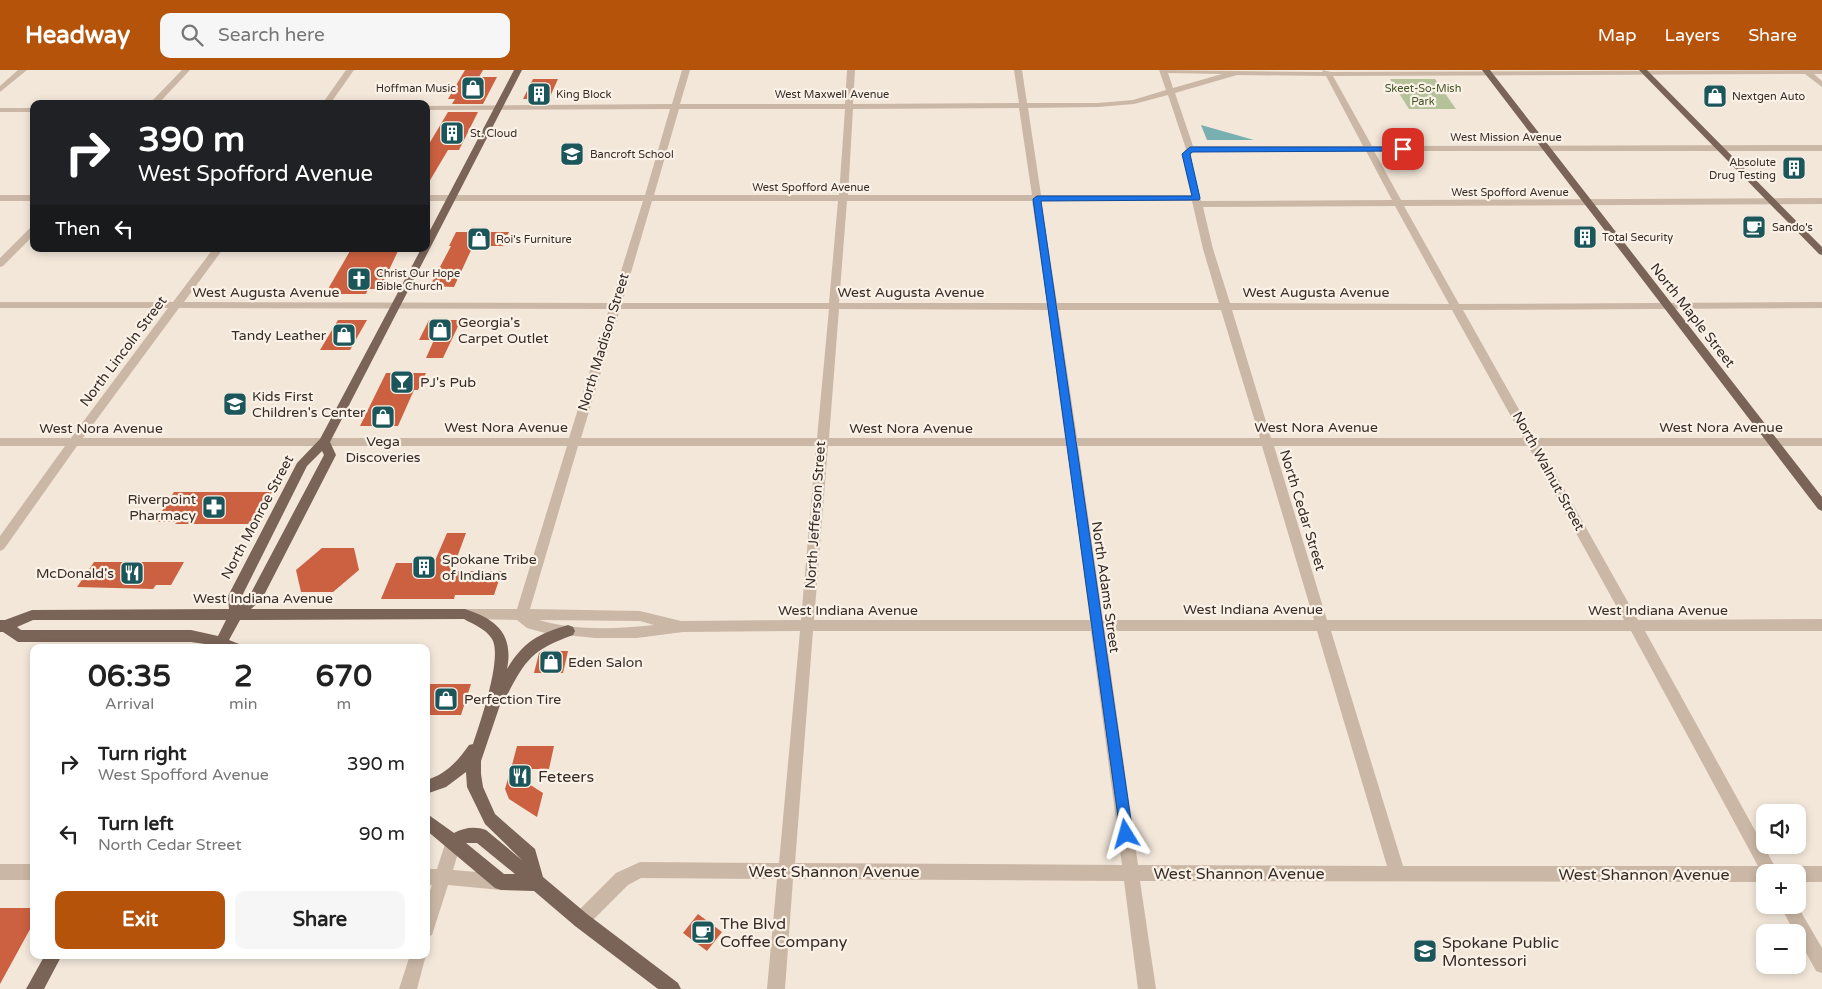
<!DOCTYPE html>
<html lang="en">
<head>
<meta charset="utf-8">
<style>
  body { margin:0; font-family:"Varela Round",sans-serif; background:#f6f6f6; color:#222; height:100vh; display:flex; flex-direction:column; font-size:19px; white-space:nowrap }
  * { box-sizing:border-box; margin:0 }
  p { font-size:16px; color:#767676 }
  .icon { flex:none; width:28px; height:28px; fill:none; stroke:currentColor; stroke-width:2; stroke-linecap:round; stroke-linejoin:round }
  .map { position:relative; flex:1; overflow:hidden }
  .panel { position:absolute; left:30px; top:574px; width:400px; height:315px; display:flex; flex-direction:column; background:#fff; border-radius:10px; box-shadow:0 2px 8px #0003 }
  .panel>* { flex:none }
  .top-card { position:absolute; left:30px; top:30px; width:400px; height:152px; border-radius:10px; box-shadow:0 2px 8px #0003; background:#202124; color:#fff; overflow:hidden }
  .fabs { position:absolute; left:1756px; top:734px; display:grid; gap:10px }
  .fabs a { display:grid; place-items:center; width:50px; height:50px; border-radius:10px; background:#fff; box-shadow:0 2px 8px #0003; font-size:25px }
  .pin { position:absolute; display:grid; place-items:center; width:42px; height:42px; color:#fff; margin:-21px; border-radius:10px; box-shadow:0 2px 8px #0006 }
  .me { position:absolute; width:55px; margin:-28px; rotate:352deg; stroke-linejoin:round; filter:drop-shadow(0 0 4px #0008) }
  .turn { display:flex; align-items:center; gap:18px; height:105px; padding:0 25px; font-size:22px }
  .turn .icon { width:65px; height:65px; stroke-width:2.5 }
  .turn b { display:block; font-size:35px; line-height:42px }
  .then { display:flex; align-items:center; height:48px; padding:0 25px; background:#0003; gap:10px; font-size:19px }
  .eta { display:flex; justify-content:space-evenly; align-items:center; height:85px; text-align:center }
  .eta b { font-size:30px; font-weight:700; line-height:35px }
  .action { display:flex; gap:10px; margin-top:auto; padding:10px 25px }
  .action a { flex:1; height:58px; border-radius:10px; background:#b45309; color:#fff; font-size:20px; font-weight:700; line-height:58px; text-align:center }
  .action a+a { background:#f6f6f6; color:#222 }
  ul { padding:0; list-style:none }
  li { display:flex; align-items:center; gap:15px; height:70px; padding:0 25px }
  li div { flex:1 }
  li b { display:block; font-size:19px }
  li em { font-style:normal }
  header { display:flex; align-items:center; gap:30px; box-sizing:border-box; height:70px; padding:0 25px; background:#b45309; color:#fff }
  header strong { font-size:24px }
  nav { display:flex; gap:28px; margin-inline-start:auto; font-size:18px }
  .search { width:350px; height:45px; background:#f6f6f6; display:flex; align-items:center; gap:12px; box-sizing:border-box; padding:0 18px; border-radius:10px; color:#767676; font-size:19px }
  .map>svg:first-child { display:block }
  .green { fill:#b5c299 }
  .water { fill:#78afb1 }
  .building { fill:#cb6140 }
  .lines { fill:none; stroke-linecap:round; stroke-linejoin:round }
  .minor { fill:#cbb7a5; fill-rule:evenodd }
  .major { fill:#7a6357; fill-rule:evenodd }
  .route { fill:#1a73e8; stroke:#114b97 }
  .labels { text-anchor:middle; stroke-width:4.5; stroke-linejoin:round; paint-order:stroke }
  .far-poi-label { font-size:11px; fill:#372c27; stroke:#faf1e7; text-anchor:start }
  .far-park-label { font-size:11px; fill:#46562a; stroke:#faf1e7 }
  .far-street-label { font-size:11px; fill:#372c27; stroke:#faf1e7 }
  .street-label { font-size:14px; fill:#372c27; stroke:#faf1e7 }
  .poi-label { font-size:14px; fill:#372c27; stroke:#faf1e7; text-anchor:start }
  .near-poi-label { font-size:16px; fill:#372c27; stroke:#faf1e7; text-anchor:start }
  .near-street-label { font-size:16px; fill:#372c27; stroke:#faf1e7 }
</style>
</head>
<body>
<header>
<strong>Headway</strong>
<div class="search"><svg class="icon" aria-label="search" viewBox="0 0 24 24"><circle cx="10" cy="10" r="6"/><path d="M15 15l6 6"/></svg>Search here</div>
<nav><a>Map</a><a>Layers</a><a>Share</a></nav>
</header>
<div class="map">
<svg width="1822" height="919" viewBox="0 0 1822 919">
  <rect width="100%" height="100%" fill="#f3e7da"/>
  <path class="green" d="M1390,9H1435L1456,39H1409Z"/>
  <path class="water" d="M1201,55L1254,70H1207Z"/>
  <path class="building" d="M465,0H483L479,7H497L483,34H452L455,29H448Z
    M533,9H558L549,29H523Z
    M448,42H478L459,80H448L426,117V79Z
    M456,162H509L503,176H473L454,217L430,216L451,176H449Z
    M350,181H398L380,219H368L366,224H332L335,219H328Z
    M338,250H367L350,280H320Z
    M429,250H461L443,288H426L434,270H419Z
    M386,303H426L418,320H414L398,356H360Z
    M174,422H272L254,454H175L177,452H155Z
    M447,463H466L452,501H502L494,525H455L454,529H381L396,493H434Z
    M322,478H354L359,500L333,522H301L296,500Z
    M94,492H184L171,515H156L153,519L77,517Z
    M542,581H568L563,603H534L539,583Z
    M426,614H471L461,645H426Z
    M517,676H554L549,699H511Z
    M510,702L543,723L537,747L509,729L505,719Z
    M0,838H34V852L0,914Z
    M698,844L722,862L707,881L683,863Z"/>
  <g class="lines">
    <path class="minor" d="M18,0H27L0,22V16Z
      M182,0H190L158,34H149Z
      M346,0H354L330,34H322Z
      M682,0H690L680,34H845L847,0H855L853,34L1019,33L1014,0H1022L1027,33H1098L1133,30L1166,20L1159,0L1318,2H1323L1322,0L1331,2L1822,0V4H1814L1822,11V17L1805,4L1333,6L1372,76L1822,75V81H1374L1401,130L1822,128V134L1404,136L1459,234L1822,232V238L1463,240L1535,368H1822V376H1540L1638,550L1822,549V561H1645L1778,802H1765V812L1140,811L1156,919H1138L1124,811L793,809L785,919H767L777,809L641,808L628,815L587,856L581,858L575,856L573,850L575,844L616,803L640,792L779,793L800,561L683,562L637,568H595L545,563L527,558L517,550L465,549L460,548L458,544L460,540L465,539H517L567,376H77L4,479L0,481V466L65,376H0V368H71L168,238H0V232H173L213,179H223L184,232L611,233L643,131H426V125H645L670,39L426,40V36L672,34ZM1168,3L1222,4L1173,18ZM1237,5L1326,6L1363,76H1193L1175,23ZM1168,25L1186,79L1182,86L1191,125H1041L1028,38L1098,37L1134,34ZM1019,38L1032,125H848L853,39ZM679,39H845L839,125H654ZM1366,81L1392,130L1201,131L1190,86L1193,82ZM652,131H838L829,233H622ZM847,131H1032L1047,233H839ZM1041,131H1192L1203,179L1219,233H1057ZM1395,136L1449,234L1230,233L1213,179L1203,137ZM179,238L609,239L569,368H83ZM620,239H829L817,368H581ZM839,239L1048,240L1065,368H829ZM1058,240H1221L1260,368H1077ZM1232,240H1452L1523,368H1271ZM578,376H816L801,550L681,551L640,541L530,539ZM828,376H1067L1090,550H814ZM1078,376H1262L1314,550H1103ZM1274,376H1528L1624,550H1327ZM539,550L640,551L654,555C617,559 575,561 539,550ZM813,561H1091L1122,795L795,793ZM1105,561H1317L1387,796L1138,795ZM1331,561H1631L1758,796H1403Z
      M0,38H34V42H0Z
      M0,125H34V131H0Z
      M34,156V165L3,196L0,197V188L31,157Z
      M453,765L459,768L461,773L453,800L501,804L507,806L509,812L507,818L501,820L448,815L432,865L426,867V832L432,815H426V799H437L447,768Z
      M0,794H34V810H0Z
      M1798,796H1822V812H1798V802H1791L1792,798Z
      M1780,835H1797L1822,878V903L1816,901L1798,868V862H1794Z
      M410,885H426L417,919H399Z"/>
    <path class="major" d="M514,0H522L330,372L336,385L262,529L251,539H465C496,549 514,564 507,599C523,572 538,564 568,555L573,557L575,561L573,565C528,581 524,593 503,633L500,635L481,691V704L483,717L495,744L535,779L543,807L587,844L678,913L681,919H658L575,856L534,821L501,820L495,818L426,760V743L454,763C463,758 475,756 486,760L523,791L485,754L467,717L466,702L446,717L426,724V710C445,705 458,691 469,675L473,674C480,653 503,587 492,569C485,558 474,555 464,549L240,550L229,570L239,574L241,578H211L212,575L191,572H18L3,562H0V550H5L32,540L229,539L228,526L297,393L320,369L421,179H426V168ZM322,381L324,385L252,521L242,531V526L307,396ZM33,550H226L218,566L191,560H21L17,557ZM466,773H477L515,804H504Z
      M1482,0H1490L1822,427V441L1818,439Z
      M1639,0H1647L1822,177V185L1819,184Z
      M45,885H62L44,919H26Z"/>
  </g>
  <path class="route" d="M1403,77H1406V81L1192,82L1190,84L1200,128L1199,130L1041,131L1133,764L1131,769L1126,771L1121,769L1033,129L1037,126H1192L1182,84L1190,77Z"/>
  <defs>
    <g id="shop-square" transform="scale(1.25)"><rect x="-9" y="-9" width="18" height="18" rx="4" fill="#1b565a" stroke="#faf1e7"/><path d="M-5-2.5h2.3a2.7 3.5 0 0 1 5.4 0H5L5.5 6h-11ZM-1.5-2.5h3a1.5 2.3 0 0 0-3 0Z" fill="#fff"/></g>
    <g id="building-square" transform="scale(1.25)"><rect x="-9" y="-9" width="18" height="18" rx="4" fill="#1b565a" stroke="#faf1e7"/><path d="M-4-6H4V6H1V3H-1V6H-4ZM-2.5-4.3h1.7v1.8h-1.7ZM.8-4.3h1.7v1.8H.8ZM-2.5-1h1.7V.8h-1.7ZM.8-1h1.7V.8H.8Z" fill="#fff"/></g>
    <g id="school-square" transform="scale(1.25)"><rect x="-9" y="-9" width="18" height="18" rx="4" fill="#1b565a" stroke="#faf1e7"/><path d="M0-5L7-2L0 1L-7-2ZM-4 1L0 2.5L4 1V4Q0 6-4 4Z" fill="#fff"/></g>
    <g id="cafe-square" transform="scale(1.25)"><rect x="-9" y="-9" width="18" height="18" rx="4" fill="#1b565a" stroke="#faf1e7"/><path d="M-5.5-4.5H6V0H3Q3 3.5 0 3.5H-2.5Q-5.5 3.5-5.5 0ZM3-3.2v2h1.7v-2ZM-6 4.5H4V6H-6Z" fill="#fff"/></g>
    <g id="church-square" transform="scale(1.25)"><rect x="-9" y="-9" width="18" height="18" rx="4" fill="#1b565a" stroke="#faf1e7"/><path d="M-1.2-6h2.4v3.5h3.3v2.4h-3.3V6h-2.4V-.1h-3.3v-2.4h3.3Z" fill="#fff"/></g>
    <g id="bar-square" transform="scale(1.25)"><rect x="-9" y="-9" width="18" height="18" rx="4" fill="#1b565a" stroke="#faf1e7"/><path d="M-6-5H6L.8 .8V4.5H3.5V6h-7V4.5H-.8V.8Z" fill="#fff"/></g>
    <g id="pharmacy-square" transform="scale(1.25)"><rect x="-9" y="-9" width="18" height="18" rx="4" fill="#1b565a" stroke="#faf1e7"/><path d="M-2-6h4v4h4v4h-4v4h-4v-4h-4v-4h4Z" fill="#fff"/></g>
    <g id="restaurant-square" transform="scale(1.25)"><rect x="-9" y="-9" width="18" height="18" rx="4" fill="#1b565a" stroke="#faf1e7"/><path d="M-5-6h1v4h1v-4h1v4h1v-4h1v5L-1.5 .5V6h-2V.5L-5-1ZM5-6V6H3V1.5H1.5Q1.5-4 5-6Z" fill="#fff"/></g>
  </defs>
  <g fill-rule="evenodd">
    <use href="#shop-square" x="473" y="18"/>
    <use href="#building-square" x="539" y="24"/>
    <use href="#shop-square" x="1715" y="26"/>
    <use href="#building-square" x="452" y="63"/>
    <use href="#school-square" x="572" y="84"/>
    <use href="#building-square" x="1794" y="98"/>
    <use href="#cafe-square" x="1754" y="157"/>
    <use href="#building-square" x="1585" y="167"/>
    <use href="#shop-square" x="479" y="169"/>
    <use href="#church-square" x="359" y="209"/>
    <use href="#shop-square" x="440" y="260"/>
    <use href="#shop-square" x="344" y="265"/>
    <use href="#bar-square" x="402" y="312"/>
    <use href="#school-square" x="235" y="334"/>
    <use href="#shop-square" x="383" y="347"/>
    <use href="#pharmacy-square" x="214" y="437"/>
    <use href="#building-square" x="424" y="497"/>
    <use href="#restaurant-square" x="132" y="503"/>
    <use href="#shop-square" x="551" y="592"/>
    <use href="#shop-square" x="446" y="629"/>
    <use href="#restaurant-square" x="520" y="706"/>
    <use href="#cafe-square" x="703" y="862"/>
    <use href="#school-square" x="1425" y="881"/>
  </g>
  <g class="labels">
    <g class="far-poi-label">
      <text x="456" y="22" text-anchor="end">Hoffman Music</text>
      <text x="556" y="28">King Block</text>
      <text x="1732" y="30">Nextgen Auto</text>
      <text x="470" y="67">St. Cloud</text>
      <text x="590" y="88">Bancroft School</text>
      <text x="1776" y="96" text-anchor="end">Absolute<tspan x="1776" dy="13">Drug Testing</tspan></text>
      <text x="1772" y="161">Sando's</text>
      <text x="1602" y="171">Total Security</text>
      <text x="496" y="173">Roi's Furniture</text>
      <text x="376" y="207">Christ Our Hope<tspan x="376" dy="13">Bible Church</tspan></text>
    </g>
    <g class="far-park-label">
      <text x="1423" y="22">Skeet-So-Mish<tspan x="1423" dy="13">Park</tspan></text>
    </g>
    <g class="far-street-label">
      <text x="832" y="28">West Maxwell Avenue</text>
      <text x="1506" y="71">West Mission Avenue</text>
      <text x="811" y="121">West Spofford Avenue</text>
      <text x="1510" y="126">West Spofford Avenue</text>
    </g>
    <g class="street-label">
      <text x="266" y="227">West Augusta Avenue</text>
      <text x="911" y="227">West Augusta Avenue</text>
      <text x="1316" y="227">West Augusta Avenue</text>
      <text transform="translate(1693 245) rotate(52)" y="5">North Maple Street</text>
      <text transform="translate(603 272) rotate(-73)" y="5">North Madison Street</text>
      <text transform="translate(123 281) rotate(-53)" y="5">North Lincoln Street</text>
      <text x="506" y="362">West Nora Avenue</text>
      <text x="1316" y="362">West Nora Avenue</text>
      <text x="1721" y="362">West Nora Avenue</text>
      <text x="101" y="363">West Nora Avenue</text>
      <text x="911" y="363">West Nora Avenue</text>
      <text transform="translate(1549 401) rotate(61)" y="5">North Walnut Street</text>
      <text transform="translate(1303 440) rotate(73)" y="5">North Cedar Street</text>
      <text transform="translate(815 445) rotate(-86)" y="5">North Jefferson Street</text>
      <text transform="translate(257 447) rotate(-62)" y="5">North Monroe Street</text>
      <text transform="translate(1106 517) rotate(82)" y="5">North Adams Street</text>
      <text x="263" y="533">West Indiana Avenue</text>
      <text x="1253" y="544">West Indiana Avenue</text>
      <text x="848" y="545">West Indiana Avenue</text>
      <text x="1658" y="545">West Indiana Avenue</text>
    </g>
    <g class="poi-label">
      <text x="458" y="257">Georgia's<tspan x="458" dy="16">Carpet Outlet</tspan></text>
      <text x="326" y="270" text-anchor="end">Tandy Leather</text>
      <text x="420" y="317">PJ's Pub</text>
      <text x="252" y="331">Kids First<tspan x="252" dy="16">Children's Center</tspan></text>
      <text x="383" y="376" text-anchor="middle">Vega<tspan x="383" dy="16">Discoveries</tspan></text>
      <text x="196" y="434" text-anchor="end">Riverpoint<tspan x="196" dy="16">Pharmacy</tspan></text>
      <text x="442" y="494">Spokane Tribe<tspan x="442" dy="16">of Indians</tspan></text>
      <text x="114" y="508" text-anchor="end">McDonald's</text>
      <text x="568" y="597">Eden Salon</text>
      <text x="464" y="634">Perfection Tire</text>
    </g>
    <g class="near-poi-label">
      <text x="538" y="712">Feteers</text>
      <text x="720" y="859">The Blvd<tspan x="720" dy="18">Coffee Company</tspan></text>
      <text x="1442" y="878">Spokane Public<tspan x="1442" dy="18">Montessori</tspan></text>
    </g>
    <g class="near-street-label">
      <text x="834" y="807">West Shannon Avenue</text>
      <text x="1239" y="809">West Shannon Avenue</text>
      <text x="1644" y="810">West Shannon Avenue</text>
    </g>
  </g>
</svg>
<div class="fabs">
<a><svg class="icon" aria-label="sound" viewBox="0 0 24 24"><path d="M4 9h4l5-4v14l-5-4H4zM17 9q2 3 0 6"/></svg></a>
<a>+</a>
<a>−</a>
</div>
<div class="pin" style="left:1403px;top:79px;background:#d93025"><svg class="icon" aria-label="arrive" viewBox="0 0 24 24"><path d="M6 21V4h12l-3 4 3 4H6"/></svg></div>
<svg class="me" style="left:1126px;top:764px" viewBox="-20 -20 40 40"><path d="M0-17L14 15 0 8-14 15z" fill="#1a73e8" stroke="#fff" stroke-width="4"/></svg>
<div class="top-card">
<div class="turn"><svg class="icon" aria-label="right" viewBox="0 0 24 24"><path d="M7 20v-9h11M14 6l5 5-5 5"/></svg><div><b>390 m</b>West Spofford Avenue</div></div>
<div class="then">Then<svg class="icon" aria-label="left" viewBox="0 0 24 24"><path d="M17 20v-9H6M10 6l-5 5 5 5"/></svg></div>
</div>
<section class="panel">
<div class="eta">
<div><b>06:35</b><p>Arrival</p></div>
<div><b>2</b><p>min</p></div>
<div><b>670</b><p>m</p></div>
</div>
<ul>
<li><svg class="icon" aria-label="right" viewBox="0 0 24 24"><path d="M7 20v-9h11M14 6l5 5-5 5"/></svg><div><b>Turn right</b><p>West Spofford Avenue</p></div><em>390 m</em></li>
<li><svg class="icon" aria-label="left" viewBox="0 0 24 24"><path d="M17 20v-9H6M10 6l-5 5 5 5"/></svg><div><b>Turn left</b><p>North Cedar Street</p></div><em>90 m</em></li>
</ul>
<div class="action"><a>Exit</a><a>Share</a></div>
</section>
</div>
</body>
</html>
